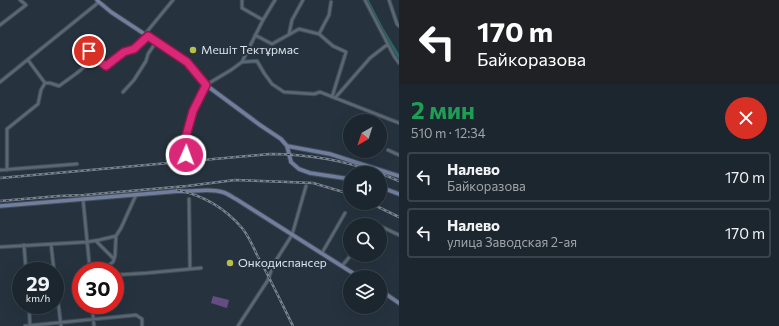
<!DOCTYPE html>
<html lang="ru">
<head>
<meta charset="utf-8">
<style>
  body { margin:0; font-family:Commissioner,sans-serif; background:#252e37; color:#f1f3f6; height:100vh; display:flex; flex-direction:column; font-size:15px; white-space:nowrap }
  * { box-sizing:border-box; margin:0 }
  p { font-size:13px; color:#a0a5aa }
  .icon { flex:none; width:22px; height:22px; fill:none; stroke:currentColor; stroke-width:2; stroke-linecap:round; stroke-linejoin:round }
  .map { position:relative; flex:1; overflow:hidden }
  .panel { display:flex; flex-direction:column; background:#1c262f; width:380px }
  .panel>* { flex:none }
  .top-card { background:#202124; color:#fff; overflow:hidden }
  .needle { width:26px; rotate:219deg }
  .tools { position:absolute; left:343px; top:114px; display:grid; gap:8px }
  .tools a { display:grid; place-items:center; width:44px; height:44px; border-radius:50%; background:#1c262f; box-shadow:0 4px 16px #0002,0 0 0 1px #3a434b; font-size:20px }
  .speed { position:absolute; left:12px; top:262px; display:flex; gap:8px; font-size:20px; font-weight:700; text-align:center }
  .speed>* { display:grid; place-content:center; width:52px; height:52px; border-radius:50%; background:#1c262f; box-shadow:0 4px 16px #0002,0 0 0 1px #3a434b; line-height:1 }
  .speed small { font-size:10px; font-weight:400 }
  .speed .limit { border:6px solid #d22; background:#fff; color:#111 }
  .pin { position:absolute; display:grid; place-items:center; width:34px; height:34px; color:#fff; margin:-17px; border:2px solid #fff; border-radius:50%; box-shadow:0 1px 4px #0007 }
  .me { position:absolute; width:44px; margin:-22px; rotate:2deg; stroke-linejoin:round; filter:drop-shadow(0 0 3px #0008) }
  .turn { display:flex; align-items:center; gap:14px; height:84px; padding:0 12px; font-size:18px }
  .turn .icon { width:52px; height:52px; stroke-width:2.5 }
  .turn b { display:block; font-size:28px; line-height:34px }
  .round { display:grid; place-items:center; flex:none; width:42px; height:42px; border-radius:21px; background:#252e37 }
  .overview { display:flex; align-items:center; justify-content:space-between; height:68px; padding:0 12px }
  h1 { font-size:24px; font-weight:700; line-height:30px; color:#1e9e55 }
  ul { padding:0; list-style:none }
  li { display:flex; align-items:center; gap:12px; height:50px; margin:0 8px 6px; padding:0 4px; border:2px solid #3a434b; border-radius:4px }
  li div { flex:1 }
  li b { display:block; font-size:15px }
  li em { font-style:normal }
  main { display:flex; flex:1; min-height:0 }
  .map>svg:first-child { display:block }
  .green { fill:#654d83 }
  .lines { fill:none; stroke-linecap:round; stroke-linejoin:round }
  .canal { stroke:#286767; stroke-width:3 }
  .street-casing { stroke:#444e59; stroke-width:4.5 }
  .secondary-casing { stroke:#444e59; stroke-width:5.5 }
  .street { stroke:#5a6876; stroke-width:2.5 }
  .secondary { stroke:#717e9e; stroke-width:3.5 }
  .rail-casing { stroke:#7a848f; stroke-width:2.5 }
  .rail { stroke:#26333f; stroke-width:1; stroke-dasharray:3; stroke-linecap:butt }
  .route-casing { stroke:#8e194d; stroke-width:10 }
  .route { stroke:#db2777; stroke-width:7 }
  .poi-dot { fill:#b8c147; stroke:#26333f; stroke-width:1.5 }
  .labels { text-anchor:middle; stroke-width:4; stroke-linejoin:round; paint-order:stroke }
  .poi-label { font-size:12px; fill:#dbe3ec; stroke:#26333f; text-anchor:start }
</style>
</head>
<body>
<main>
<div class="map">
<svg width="399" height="326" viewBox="0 0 399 326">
  <rect width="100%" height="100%" fill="#26333f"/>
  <path class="green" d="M213,296L229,300L227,308L211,303Z"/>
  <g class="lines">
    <path class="canal" d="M367,0L382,29L399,57"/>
    <g class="street-casing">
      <path id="street" d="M242,0V8L263,20
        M365,0L394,56L399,63
        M389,0L397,24L399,26
        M0,25L26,5L25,4L20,0
        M145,34L173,0
        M289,34L292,20L303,0
        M319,34L329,15L331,2
        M255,35L272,44L299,29L319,34L333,46L346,52L332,97
        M84,44L95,58
        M28,60L45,83
        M242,62L257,61L264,73L272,84L284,92L314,94L320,92L399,123
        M0,82L99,2
        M123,92L134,80L146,61L148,54L156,42
        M335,98L370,58L388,44
        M388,150L399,155
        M186,155L185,143L193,111L206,85L231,70L242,62L263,20L275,0
        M0,170L77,164
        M7,170V129L38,104L41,90L45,83H50L59,86L77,73L95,58L106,66L123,52L134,49L148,37
        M83,199L90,271
        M189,199L190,269
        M380,226L399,235
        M96,241L114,259
        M51,244L54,271
        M24,245L26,271
        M0,247L87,242L99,240L116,236
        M322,253L345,213
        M342,266L351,255
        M108,271L109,265L113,262L115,256L116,236L121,228L136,195
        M115,275L147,273L201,268
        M55,276L61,326
        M29,305L30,326
        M92,305L94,326
        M25,326L136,315L142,319V326
        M238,326L268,280L273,265L292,235L306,186"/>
    </g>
    <g class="secondary-casing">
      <path id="secondary" d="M97,0L99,2L111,12L187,62L206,85L260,125L281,139L287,146L291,162L299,169L310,173L350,179
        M287,146L330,154L399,176
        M380,187L399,194
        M0,206L180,191C194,192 209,188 222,192C227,193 232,197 236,199L359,277
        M380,290L399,303"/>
    </g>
    <use href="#street" class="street"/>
    <use href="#secondary" class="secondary"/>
    <g class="rail-casing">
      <path id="rail" d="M380,173L399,181
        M0,178L270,154C308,154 343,160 379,173
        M177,190C202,195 225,208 242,228C248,235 253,246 257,255C270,278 281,302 293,326
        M0,201L59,196L84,195L187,186L235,180L262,181L313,183L350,194
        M370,203L399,217"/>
    </g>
    <use href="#rail" class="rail"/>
  </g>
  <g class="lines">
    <g class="route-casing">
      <path id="route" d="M89,51L95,58L106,66L124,52L134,49L148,36L187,62L206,85L193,111L184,143L186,155"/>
    </g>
    <use href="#route" class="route"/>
  </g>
  <g class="poi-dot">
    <circle cx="193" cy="50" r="4"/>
    <circle cx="230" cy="263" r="4"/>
  </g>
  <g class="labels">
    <g class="poi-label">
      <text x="201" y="54">Мешіт Тектұрмас</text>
      <text x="238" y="267">Онкодиспансер</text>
    </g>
  </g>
</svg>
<div class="tools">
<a><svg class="needle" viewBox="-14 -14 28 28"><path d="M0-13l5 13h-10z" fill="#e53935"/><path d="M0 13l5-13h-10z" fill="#a0a5aa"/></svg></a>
<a><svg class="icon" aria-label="sound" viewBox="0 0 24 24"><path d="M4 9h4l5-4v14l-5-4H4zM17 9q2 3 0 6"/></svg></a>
<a><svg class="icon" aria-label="search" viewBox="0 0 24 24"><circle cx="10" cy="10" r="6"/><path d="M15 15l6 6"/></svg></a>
<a><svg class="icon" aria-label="layers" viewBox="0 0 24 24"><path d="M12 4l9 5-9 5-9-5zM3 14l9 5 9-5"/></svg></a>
</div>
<div class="speed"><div>29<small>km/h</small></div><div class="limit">30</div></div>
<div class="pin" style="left:89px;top:51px;background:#d93025"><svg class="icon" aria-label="arrive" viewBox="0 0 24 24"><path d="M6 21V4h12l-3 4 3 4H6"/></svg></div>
<svg class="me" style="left:186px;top:155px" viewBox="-20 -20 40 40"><circle r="17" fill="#db2777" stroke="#fff" stroke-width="3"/><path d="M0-11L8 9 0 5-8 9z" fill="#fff"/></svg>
</div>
<section class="panel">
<div class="top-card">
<div class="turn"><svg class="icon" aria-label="left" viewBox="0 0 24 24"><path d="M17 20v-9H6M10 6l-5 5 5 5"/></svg><div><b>170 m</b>Байкоразова</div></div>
</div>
<div class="overview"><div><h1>2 мин</h1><p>510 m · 12:34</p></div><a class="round" style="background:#d93025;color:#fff"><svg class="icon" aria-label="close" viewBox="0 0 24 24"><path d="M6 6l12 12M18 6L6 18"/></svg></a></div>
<ul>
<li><svg class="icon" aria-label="left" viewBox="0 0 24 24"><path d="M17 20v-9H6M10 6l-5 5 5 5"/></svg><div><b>Налево</b><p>Байкоразова</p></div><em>170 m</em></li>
<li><svg class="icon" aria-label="left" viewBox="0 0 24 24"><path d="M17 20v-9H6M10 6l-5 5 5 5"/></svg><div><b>Налево</b><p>улица Заводская 2-ая</p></div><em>170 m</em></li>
</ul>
</section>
</main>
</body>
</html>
